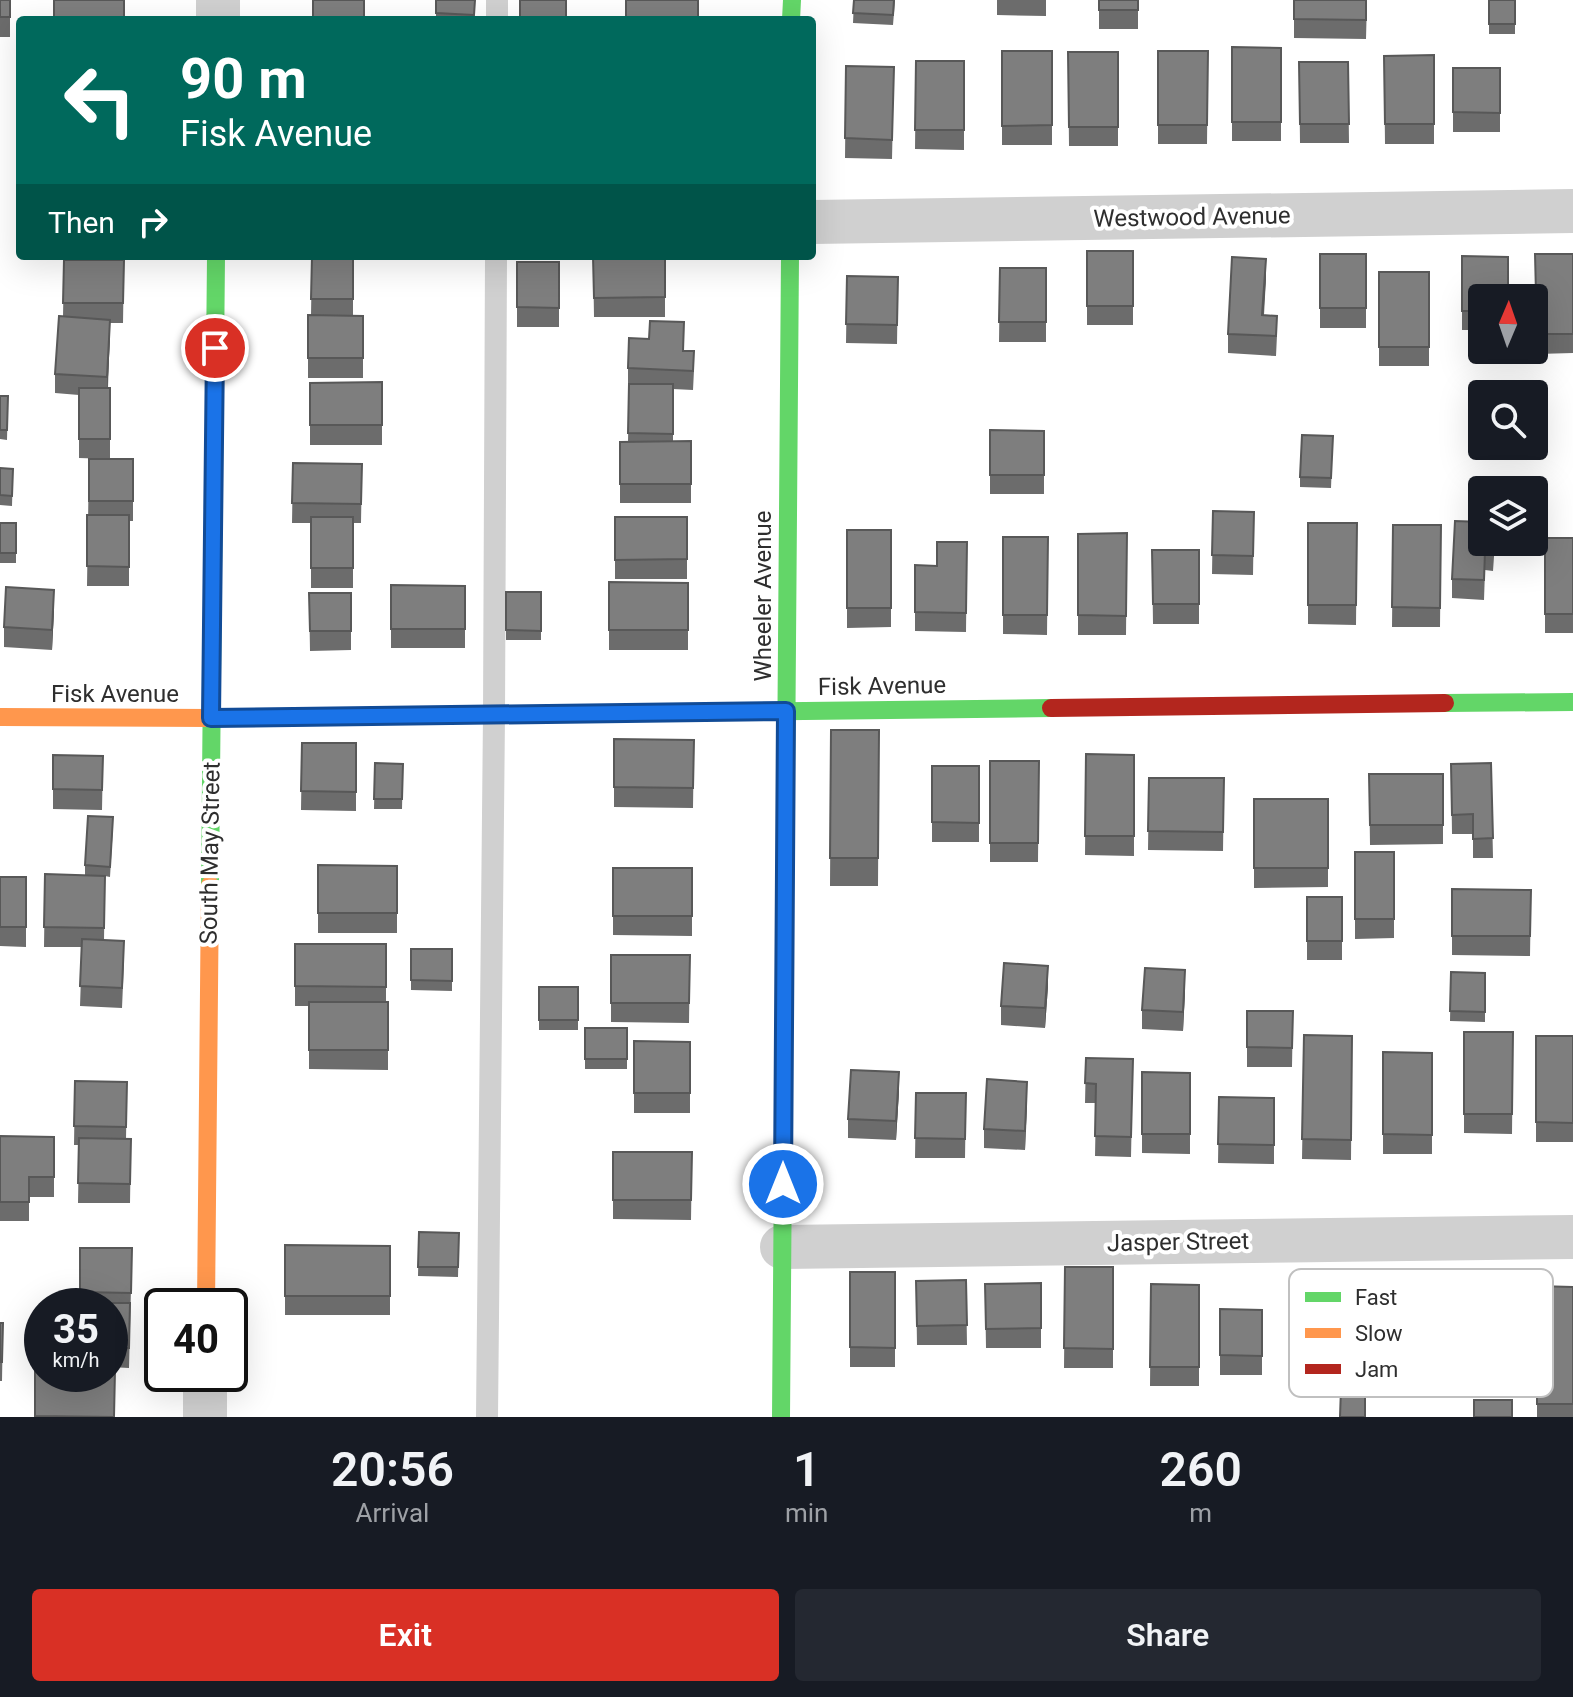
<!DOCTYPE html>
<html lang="en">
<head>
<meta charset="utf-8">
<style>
  body { margin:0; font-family:Roboto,sans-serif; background:#242831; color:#f1f3f6; height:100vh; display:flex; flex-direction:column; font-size:30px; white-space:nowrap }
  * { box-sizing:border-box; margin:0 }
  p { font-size:26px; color:#9ea1a6 }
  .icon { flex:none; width:44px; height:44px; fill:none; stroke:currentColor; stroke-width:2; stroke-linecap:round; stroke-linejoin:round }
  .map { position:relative; height:1417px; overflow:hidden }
  .panel { display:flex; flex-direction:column; background:#171b24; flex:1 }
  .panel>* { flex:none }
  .guide { position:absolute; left:16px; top:16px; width:800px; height:244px; border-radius:8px; box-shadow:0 8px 32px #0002; background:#00695c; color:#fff; overflow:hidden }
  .needle { width:52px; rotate:2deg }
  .tools { position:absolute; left:1468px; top:284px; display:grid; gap:16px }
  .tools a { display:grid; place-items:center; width:80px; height:80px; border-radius:8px; background:#171b24; box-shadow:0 8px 32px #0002; font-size:40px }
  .speed { position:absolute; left:24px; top:1288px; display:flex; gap:16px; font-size:40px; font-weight:700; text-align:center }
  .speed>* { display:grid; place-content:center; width:104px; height:104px; border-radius:50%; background:#171b24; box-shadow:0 8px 32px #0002; line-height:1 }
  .speed small { font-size:20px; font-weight:400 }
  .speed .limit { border:4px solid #111; border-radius:12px; background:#fff; color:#111 }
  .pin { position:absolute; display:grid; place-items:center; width:68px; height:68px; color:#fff; margin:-34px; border:4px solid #fff; border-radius:50%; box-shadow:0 2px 8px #0007 }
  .me { position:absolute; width:88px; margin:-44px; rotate:0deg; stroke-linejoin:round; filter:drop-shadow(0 0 6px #0008) }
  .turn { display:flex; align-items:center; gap:28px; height:168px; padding:0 32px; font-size:36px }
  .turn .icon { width:104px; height:104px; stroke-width:2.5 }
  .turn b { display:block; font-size:56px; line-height:68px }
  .then { display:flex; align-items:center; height:76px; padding:0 32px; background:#0003; gap:16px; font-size:30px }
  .eta { display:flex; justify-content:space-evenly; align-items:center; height:136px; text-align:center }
  .eta b { font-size:48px; font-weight:600; line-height:56px }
  .button { display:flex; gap:16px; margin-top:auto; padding:16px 32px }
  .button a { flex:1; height:92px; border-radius:8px; background:#d93025; color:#fff; font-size:32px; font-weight:600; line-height:92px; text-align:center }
  .button a+a { background:#242831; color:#f1f3f6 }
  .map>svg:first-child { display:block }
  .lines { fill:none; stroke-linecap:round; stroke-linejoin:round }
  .lane { stroke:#d0d0d0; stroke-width:22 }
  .street { stroke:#d0d0d0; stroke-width:44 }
  .fast { stroke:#63d668; stroke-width:18 }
  .slow { stroke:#ff974d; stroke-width:18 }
  .jam { stroke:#b3261e; stroke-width:18 }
  .wall { fill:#6c6c6c }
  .shaded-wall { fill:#585858 }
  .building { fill:#7e7e7e; stroke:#585858; stroke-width:2 }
  .route-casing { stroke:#114b97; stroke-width:20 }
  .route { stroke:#1a73e8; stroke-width:14 }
  .labels { text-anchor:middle; stroke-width:8; stroke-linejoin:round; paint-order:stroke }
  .street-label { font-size:24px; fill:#2e2e2e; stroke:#fff }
  .key { fill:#fff; stroke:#c0c0c0; stroke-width:2 }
  .key-label { font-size:22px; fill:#2e2e2e }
</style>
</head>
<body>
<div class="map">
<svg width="1573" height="1417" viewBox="0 0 1573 1417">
  <rect width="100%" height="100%" fill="#fff"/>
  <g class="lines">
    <path class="lane" d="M497,20V0
      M487,1417L494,715L496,256"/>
    <path class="street" d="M218,20V0
      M812,222L1573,211
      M782,1247L1573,1237
      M205,1417V1374"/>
    <path class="fast" d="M791,20L792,0
      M1445,703L1573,702
      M376,716L1051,708
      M210,885L216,256
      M781,1417L790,256"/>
    <path class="slow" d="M0,717L211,718L376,716
      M206,1306L210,885"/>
    <path class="jam" d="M1051,708L1445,703"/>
  </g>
  <path class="wall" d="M0,0H10V37H0Z
    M436,0H475L474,20H436Z
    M854,0H895L893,25L853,23Z
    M997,0H1046V16L997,15Z
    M1099,0H1138V29H1099Z
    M1294,0H1367L1366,39L1294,38Z
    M1489,0H1515V34H1489Z
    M1232,47L1281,48V141H1232Z
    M1002,51H1052V145H1002Z
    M1158,51H1208L1207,144H1158Z
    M1068,52H1118V146H1069Z
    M1434,55V144H1385L1384,56Z
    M916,61H964V150L915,149Z
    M1299,62H1348L1349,143H1300Z
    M846,66L894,67L892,159L845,158Z
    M1453,68H1500V132H1453Z
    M1087,251H1133V325H1087Z
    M1320,254H1366V328H1320Z
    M1535,254H1573V353L1537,354Z
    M312,256H353V316H363V378H308V315H311Z
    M593,256H665V317H594Z
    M1462,256L1482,298V330H1462Z
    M64,260H124L123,323H110L108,388H110V459L79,458V395L55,393V374L63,317Z
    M517,262H559V327H517Z
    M1000,268H1046V342H999Z
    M1379,272H1429V366H1379Z
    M847,276L898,277L897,344L846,343Z
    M1266,278L1264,315L1277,335L1276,356L1228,353V334Z
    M684,351L694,370L693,390L673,389V441H691V503H620V442H628L629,387H628V368Z
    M382,382V445H310V383Z
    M0,396H8L7,440L0,439Z
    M990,430L1044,431V494H990Z
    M1333,436L1331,488L1300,487V477Z
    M89,459H133V521H129V586H87Z
    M293,463L362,464L361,523H353V588H311V523H292Z
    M0,468L13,469L12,506L0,505Z
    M1213,511L1254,512L1253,575L1212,574Z
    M615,517H687V579H615Z
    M0,523H16V563H0Z
    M1308,523H1357L1356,625L1308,624Z
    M1393,525H1441L1440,627H1392Z
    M847,530H891V627L847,628Z
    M1127,533L1126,635H1078V534Z
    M1003,537H1048L1047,635L1003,634Z
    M1545,538H1573V633H1545Z
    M967,542L966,632L915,631V565L937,566Z
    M1495,542L1493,571L1485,570L1484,600L1452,598V579Z
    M1152,550H1199V624H1153Z
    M609,582L688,583V650H609Z
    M391,585L465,586V648H391Z
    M506,592H541V640H506Z
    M309,593H351V650L310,651Z
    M54,609L52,650L4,647V627Z
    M831,730H879L878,886H830Z
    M614,739L694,740L693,808L614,807Z
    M302,743H356V811L301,810Z
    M1086,754L1134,755V856L1085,855Z
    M53,755L103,756L102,810L53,809Z
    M990,761H1039L1038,862H990Z
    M375,763L403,764L402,809H374Z
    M1491,763L1493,858H1473V834H1452L1451,764Z
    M932,766H979V842H932Z
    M1369,774H1443V844L1370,845Z
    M1149,778H1224L1223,851L1148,850Z
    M1254,799H1328V887L1254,888Z
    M113,827L110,877L105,876L104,940L124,961L122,1008L80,1006L82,947H44L45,874L85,875V865Z
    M1355,852H1394V938L1355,939Z
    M318,865L397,866V933H318Z
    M613,868H692V936L613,935Z
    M0,877H26V947L0,946Z
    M1452,889L1531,890L1530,956L1452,955Z
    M1307,897H1342V960H1307Z
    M295,944H386V1002H388V1070L309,1069V1006H295Z
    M411,949H452V991L411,990Z
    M611,955H690L689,1023L611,1022Z
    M1451,972L1485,973V1022L1450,1021Z
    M1048,986L1045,1028L1001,1025V1006Z
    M539,987H578V1030H539Z
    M1185,990L1183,1031L1142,1029V1010Z
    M1247,1011H1293L1292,1067H1247Z
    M585,1028H627V1069H585Z
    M1464,1032H1513L1512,1134L1464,1133Z
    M1304,1035L1352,1036L1351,1160L1302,1159Z
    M1536,1036H1573V1142H1536Z
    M634,1041L690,1042V1113H634Z
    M1383,1052L1432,1053V1154H1383Z
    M1086,1058L1133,1059L1131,1157L1095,1156L1096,1103H1085Z
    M1142,1072L1190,1073V1154L1142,1153Z
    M75,1081L127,1082L126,1139H131L130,1203H78L79,1145H74Z
    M899,1091L896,1140L848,1138V1119Z
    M916,1093H966L965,1158H915Z
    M1219,1097L1274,1098V1164L1218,1163Z
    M1027,1101L1025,1150L984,1148V1129Z
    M0,1136L54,1137V1197H29V1221H0Z
    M613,1152H692L691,1220L613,1219Z
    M419,1232L459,1233L458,1277L418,1276Z
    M285,1245L390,1246V1315H285Z
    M80,1248H132L129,1368L110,1367V1306L80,1303Z
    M1065,1267H1113V1368H1064Z
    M850,1272H895V1367H850Z
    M966,1280L967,1345H917L916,1281Z
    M1041,1283V1348H986L985,1284Z
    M1151,1284L1199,1285V1386H1150Z
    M1537,1286L1573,1287V1417H1537Z
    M1492,1294L1491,1373L1394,1372V1315H1418Z
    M1220,1309L1262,1310V1375H1220Z
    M0,1323H3L2,1381H0Z
    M1344,1330L1341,1382L1296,1379V1360Z"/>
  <path class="shaded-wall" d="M1266,259V278L1262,334V315Z
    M110,320V339L107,396V377Z
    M54,590V609L52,650V630Z
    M1048,966V986L1045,1028V1008Z
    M1185,970V990L1183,1031V1012Z
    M899,1072V1091L896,1140V1121Z
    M1027,1082V1101L1025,1150V1131Z
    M1344,1311V1330L1341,1382V1363Z"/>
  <path class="building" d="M0,0H10V17H0Z
    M54,0H124V20H54Z
    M313,0H364V20H313Z
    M436,0H475L474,15L436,13Z
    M520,0H566V20H520Z
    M626,0H698V20H626Z
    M854,0H894L893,15L853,13Z
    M1099,0H1138V10H1099Z
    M1294,0H1366V20L1294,19Z
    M1489,0H1515V24H1489Z
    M1232,47L1281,48V122H1232Z
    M1002,51H1052V125L1002,126Z
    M1158,51H1208L1207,125H1158Z
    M1068,52H1118V127H1069Z
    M1434,55V124H1385L1384,56Z
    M916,61H964V130H915Z
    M1299,62H1348L1349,124H1300Z
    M846,66L894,67L892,140L845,138Z
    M1453,68H1500V113L1453,112Z
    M1087,251H1133V306H1087Z
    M1320,254H1366V308H1320Z
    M1535,254H1573V334H1537Z
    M312,256H353V299H311Z
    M593,256H665V297L594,298Z
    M1462,256L1508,257V298H1482V311H1462Z
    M1232,257L1266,259L1262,315L1277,316L1276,336L1228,334Z
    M64,260H124L123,303H63Z
    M517,262H559V308L517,307Z
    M1000,268H1046V322H999Z
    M1379,272H1429V347H1379Z
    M847,276L898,277L897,325L846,324Z
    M308,315L363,316V358H308Z
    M59,316L110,320L107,377L55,374Z
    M650,321L684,322L683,351H694L693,371L628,368L629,338L649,339Z
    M382,382V425H310V383Z
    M629,384H673V434L628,433Z
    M79,388H110V439H79Z
    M0,396H8L7,430H0Z
    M990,430L1044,431V475H990Z
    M1302,435L1333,436L1331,478L1300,477Z
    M691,441V484H620V442Z
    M89,459H133V501H89Z
    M293,463L362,464L361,504L292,503Z
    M0,468L13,469L12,496L0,495Z
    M1487,485L1516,487V490H1487Z
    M1213,511L1254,512L1253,556L1212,555Z
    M87,515H129V567L87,566Z
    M311,517H353V568H311Z
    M615,517H687V559L615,560Z
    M1455,521L1482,522V542H1494L1493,551H1485L1484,580L1452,579Z
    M0,523H16V553H0Z
    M1308,523H1357L1356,605H1308Z
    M1393,525H1441L1440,608L1392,607Z
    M847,530H891V608H847Z
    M1127,533L1126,616L1078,615V534Z
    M1003,537H1048L1047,615H1003Z
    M1545,538H1573V614H1545Z
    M937,542H967L966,613L915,612V565L937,566Z
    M1152,550H1199V604H1153Z
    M609,582L688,583V630H609Z
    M391,585L465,586V629H391Z
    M6,587L54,590L52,630L4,627Z
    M506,592H541V631L506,630Z
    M309,593H351V631H310Z
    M831,730H879L878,858H830Z
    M614,739L694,740L693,788L614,787Z
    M302,743H356V792L301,791Z
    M1086,754L1134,755V836H1085Z
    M53,755L103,756L102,790L53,789Z
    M990,761H1039L1038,843H990Z
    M375,763L403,764L402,799H374Z
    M1491,763L1493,838L1473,839V814L1452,815L1451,764Z
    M932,766H979V823L932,822Z
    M1369,774H1443V825H1370Z
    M1149,778H1224L1223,832L1148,831Z
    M1254,799H1328V868H1254Z
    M88,816L113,817L110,867L85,865Z
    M1355,852H1394V919H1355Z
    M318,865L397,866V913H318Z
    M613,868H692V916H613Z
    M45,874L105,876L104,928L44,927Z
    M0,877H26V927H0Z
    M1452,889L1531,890L1530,936H1452Z
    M1307,897H1342V941H1307Z
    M82,939L124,941L122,988L80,986Z
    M295,944H386V987L295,986Z
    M411,949H452V981L411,980Z
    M611,955H690L689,1003H611Z
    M1004,963L1048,966L1045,1008L1001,1006Z
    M1145,968L1185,970L1183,1012L1142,1010Z
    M1451,972L1485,973V1012L1450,1011Z
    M539,987H578V1020H539Z
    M309,1002H388V1050H309Z
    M1247,1011H1293L1292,1048L1247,1047Z
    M585,1028H627V1059H585Z
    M1464,1032H1513L1512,1114H1464Z
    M1304,1035L1352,1036L1351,1140L1302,1139Z
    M1536,1036H1573V1123L1536,1122Z
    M634,1041L690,1042V1093H634Z
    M1383,1052L1432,1053V1135L1383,1134Z
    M1086,1058L1133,1059L1131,1137L1095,1136L1096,1084L1085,1083Z
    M851,1070L899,1072L896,1121L848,1119Z
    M1142,1072L1190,1073V1134H1142Z
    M987,1079L1027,1082L1025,1131L984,1129Z
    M75,1081L127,1082L126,1127L74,1126Z
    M916,1093H966L965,1139L915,1138Z
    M1219,1097L1274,1098V1145L1218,1144Z
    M0,1136L54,1137V1177H29V1202H0Z
    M79,1138L131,1139L130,1184L78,1183Z
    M613,1152H692L691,1200H613Z
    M419,1232L459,1233L458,1267H418Z
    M285,1245L390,1246V1296H285Z
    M80,1248H132L131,1293L80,1292Z
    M1065,1267H1113V1349L1064,1348Z
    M850,1272H895V1348L850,1347Z
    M966,1280L967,1325L917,1326L916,1281Z
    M1041,1283V1328L986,1329L985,1284Z
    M1151,1284L1199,1285V1367H1150Z
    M1537,1286L1573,1287V1404H1537Z
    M78,1303H130L129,1348H110V1306H78Z
    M1220,1309L1262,1310V1356L1220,1355Z
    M0,1323H3L2,1362H0Z
    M35,1369H42V1374H110V1370H115L114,1417L35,1416Z
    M1341,1388L1365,1389V1417H1340Z
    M1474,1400H1512V1417H1474Z"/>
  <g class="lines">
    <g class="route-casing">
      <path id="route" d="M215,348L211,718L786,711L783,1184"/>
    </g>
    <use href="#route" class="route"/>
  </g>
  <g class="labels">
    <g class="street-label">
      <text transform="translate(1192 217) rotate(-1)" y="8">Westwood Avenue</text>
      <text transform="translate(763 596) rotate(-90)" y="8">Wheeler Avenue</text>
      <text transform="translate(882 686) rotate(-1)" y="8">Fisk Avenue</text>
      <text x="115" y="702">Fisk Avenue</text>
      <text transform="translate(210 853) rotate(-89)" y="8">South May Street</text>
      <text transform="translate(1178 1242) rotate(-1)" y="8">Jasper Street</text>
    </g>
  </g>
  <rect x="1289" y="1269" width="264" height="128" rx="12" class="key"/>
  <rect x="1305" y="1292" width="36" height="10" fill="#63d668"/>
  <rect x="1305" y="1328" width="36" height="10" fill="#ff974d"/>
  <rect x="1305" y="1364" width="36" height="10" fill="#b3261e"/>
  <g class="key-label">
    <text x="1355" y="1305">Fast</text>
    <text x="1355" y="1341">Slow</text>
    <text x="1355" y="1377">Jam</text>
  </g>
</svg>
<div class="tools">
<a><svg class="needle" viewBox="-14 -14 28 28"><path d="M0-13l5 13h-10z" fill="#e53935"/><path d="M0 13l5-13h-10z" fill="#9ea1a6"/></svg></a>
<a><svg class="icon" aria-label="search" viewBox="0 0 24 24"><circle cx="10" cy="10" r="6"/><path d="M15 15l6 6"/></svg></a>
<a><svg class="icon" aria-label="layers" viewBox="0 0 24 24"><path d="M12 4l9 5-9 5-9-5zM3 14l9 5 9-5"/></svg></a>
</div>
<div class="speed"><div>35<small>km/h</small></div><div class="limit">40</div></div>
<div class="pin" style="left:215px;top:348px;background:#d93025"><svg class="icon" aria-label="arrive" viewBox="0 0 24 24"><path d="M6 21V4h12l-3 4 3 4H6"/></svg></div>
<svg class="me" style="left:783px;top:1184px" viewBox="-20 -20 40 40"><circle r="17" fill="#1a73e8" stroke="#fff" stroke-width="3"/><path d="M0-11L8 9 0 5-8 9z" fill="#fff"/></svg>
<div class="guide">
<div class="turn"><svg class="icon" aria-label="left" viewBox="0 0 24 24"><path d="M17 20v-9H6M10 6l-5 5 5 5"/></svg><div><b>90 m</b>Fisk Avenue</div></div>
<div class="then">Then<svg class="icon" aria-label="right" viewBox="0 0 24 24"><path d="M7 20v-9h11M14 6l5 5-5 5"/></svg></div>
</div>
</div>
<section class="panel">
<div class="eta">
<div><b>20:56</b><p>Arrival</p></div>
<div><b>1</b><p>min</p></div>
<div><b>260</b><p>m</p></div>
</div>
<div class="button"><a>Exit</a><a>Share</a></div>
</section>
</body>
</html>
